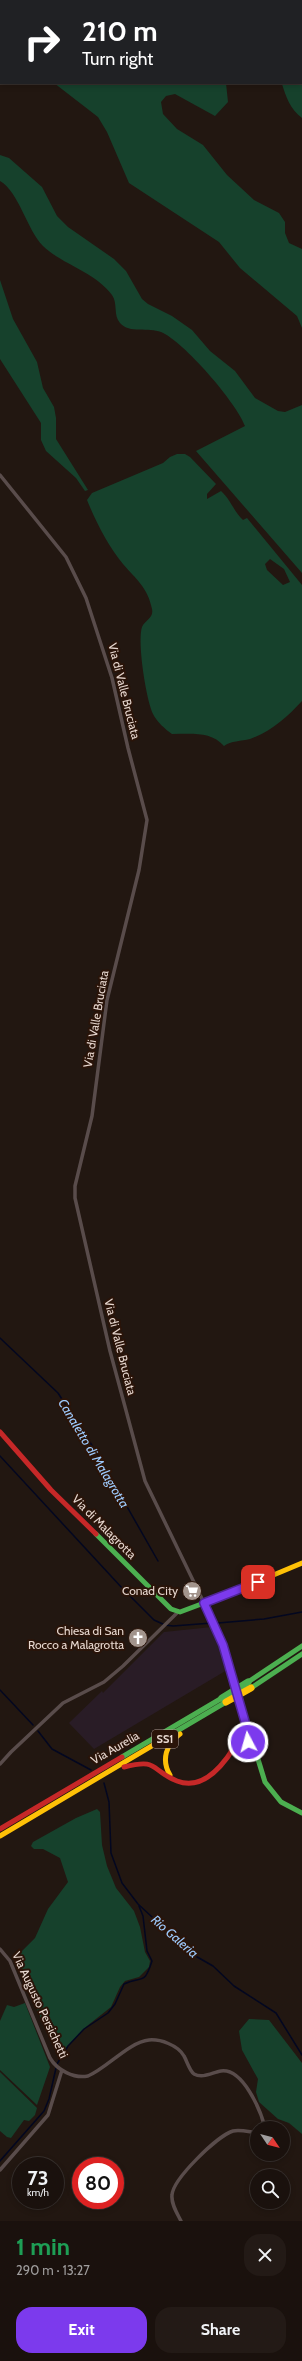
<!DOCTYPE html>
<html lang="en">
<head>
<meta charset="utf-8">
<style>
  body { margin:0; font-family:Cabin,sans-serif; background:#231a16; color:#f1f3f6; height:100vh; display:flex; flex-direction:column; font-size:15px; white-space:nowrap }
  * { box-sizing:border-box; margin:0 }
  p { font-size:13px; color:#9f9d9d }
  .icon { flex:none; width:22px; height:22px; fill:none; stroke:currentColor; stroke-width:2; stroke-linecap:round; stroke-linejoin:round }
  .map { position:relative; height:2221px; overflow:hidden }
  .side { display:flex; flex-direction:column; background:#1a110d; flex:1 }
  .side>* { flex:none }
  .hud { position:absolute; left:0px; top:0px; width:302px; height:84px; box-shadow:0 2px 6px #0003,0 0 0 1px #38312e; background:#202124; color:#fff; overflow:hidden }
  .needle { width:26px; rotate:125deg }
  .buttons { position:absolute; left:250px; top:2121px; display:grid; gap:8px }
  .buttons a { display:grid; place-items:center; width:40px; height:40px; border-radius:50%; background:#1a110d; box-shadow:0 2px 6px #0003,0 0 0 1px #38312e; font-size:20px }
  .speed { position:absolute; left:12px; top:2157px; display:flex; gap:8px; font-size:20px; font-weight:700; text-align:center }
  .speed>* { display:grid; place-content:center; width:52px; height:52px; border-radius:50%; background:#1a110d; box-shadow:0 2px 6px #0003,0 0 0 1px #38312e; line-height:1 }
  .speed small { font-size:10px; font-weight:400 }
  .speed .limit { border:6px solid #d22; background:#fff; color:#111 }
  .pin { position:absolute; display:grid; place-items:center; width:34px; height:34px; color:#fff; margin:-17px; border-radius:8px; box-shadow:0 2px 6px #0006 }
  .me { position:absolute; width:44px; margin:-22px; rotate:354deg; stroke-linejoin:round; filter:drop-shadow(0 0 3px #0008) }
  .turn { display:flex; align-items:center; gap:14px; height:84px; padding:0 16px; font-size:18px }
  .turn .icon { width:52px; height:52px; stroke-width:2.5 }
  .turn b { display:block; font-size:28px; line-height:34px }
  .round { display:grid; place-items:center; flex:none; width:42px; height:42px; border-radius:16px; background:#231a16 }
  .head { display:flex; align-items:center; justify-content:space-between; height:68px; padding:0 16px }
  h1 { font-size:24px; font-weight:700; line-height:30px; color:#1e9e55 }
  .button { display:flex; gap:8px; margin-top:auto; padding:8px 16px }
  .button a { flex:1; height:46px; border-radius:16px; background:#7c3aed; color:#fff; font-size:16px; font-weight:700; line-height:46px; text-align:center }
  .button a+a { background:#231a16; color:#f1f3f6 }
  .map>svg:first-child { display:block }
  .industrial { fill:#291c26 }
  .green { fill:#16412c; fill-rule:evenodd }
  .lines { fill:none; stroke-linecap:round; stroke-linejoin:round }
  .stream { stroke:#030720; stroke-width:1.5 }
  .street { stroke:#594c4b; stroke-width:3.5 }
  .fast { stroke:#4caf50; stroke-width:5 }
  .slow { stroke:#ffc107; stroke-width:5 }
  .jam { stroke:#c62828; stroke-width:5 }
  .fast-bridge { stroke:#4caf50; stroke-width:7 }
  .slow-bridge { stroke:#ffc107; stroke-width:7 }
  .route-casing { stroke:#51269a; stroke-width:10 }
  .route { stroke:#7c3aed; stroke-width:7 }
  .labels { text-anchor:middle; stroke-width:4; stroke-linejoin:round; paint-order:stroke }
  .shield { fill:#2a1409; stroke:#ae9c94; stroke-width:1 }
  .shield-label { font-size:11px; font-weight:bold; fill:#e7d7cf }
  .street-label { font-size:12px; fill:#e7d7cf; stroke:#2a1409 }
  .poi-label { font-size:12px; fill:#e7d7cf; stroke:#2a1409; text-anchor:end }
  .water-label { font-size:13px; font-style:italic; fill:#9dcafd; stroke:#2a1409 }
</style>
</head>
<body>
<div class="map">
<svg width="302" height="2221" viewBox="0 0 302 2221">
  <rect width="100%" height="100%" fill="#221711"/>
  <path class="industrial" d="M212,1627L227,1670L94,1749L69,1723L102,1691L103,1693L164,1632Z"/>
  <path class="green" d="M0,0H242V1H1V32Z
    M301,44L302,45V118C290,109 286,97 282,84L301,83Z
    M54,83H226L228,102L215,116L175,94L166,96L161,102L163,114L177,129L203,145L227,175L254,200L279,213L285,222V233L289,243L302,249V328L297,316L240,268L219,242L129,183L107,132L98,117Z
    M0,155L9,158L42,187L57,216L68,227L114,259L126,271L142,299L148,304L172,316L192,330L210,351L235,371L255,398L278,411L285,412L302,405V573L196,451L245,426C237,403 183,341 161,332C149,327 129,334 120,323C113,315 118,303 112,295C95,272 63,265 43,246C27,230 19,192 0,181Z
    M0,280L13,319L37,362L43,388L54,407L56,418V439L88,490L85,491L76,478L46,451L41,440V423L0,359Z
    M177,454H185L190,457L216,484L207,494V499L221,491C231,500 234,512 243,520L247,518L302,585V701C287,717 272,731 250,739C241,741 231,741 224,746C211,731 191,734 172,734C165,729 157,722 153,714C146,699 137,642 142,627C145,620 154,618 152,609C148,588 136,579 123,564C108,546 96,522 87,500L92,493L163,463L170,457ZM270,559L284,569L290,582L283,585L267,570L265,564Z
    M97,1809L100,1812L102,1845L107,1866L116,1888L134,1911L140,1927L145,1952L150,1961L149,1967L139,1977L125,1981L120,1987L111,2007L87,2026L58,2057L16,1962L20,1953L35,1938L48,1909L68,1882L60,1858L43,1849H34L31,1846L33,1842L76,1818Z
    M25,2003L50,2067L37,2105L0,2070V2021L7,2005L14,2007Z
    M249,2019L269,2020L302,2063V2134L289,2123L278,2119L259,2102L256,2092L258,2079L242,2050L239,2031Z
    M0,2072L37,2108L35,2115L29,2121L24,2120L11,2138L7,2137L0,2131Z"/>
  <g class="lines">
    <path class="stream" d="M0,1338L58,1393L93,1447L158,1561
      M0,1456L123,1589L154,1620L165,1625L173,1626L212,1623
      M218,1623L264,1619L302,1612
      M0,1690L33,1725
      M38,1731L52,1749L91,1770
      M104,1783L109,1802L111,1853L122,1883L138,1904L192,1954L213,1966L234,1986L276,2013L302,2055
      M57,2064L68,2046L84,2029L108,2013L115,2004L124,1984C143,1975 144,1986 152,1961L147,1951L143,1916L139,1906
      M0,2161L44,2111L49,2099L56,2068"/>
    <path class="street" d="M0,475L66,557L86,598L112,678L128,748L147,820L139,870L107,1000L92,1116L75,1186V1198L110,1351L145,1481L204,1603
      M0,1764L11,1752L63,1703L104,1682L123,1666L178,1612
      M0,1949L10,1961L50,2058C57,2070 74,2079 88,2076C107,2068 129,2042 149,2040C160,2039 178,2045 184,2056C187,2061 189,2070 194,2074C203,2079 213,2072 221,2071C243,2068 261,2111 265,2128
      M0,2170L48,2115L62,2070
      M181,2221C177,2213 171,2204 172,2195C173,2179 217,2136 233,2131C240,2129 249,2132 257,2133"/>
    <path class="fast" d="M96,1534L171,1609L180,1612L228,1594
      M204,1603L223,1645L265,1782L281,1802L302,1813
      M248,1682L302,1646
      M251,1688L302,1654
      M160,1741L226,1702
      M237,1747L247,1748L255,1755
      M233,1750L250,1739
      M122,1757L222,1698"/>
    <path class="slow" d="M228,1594L302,1563
      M170,1775C161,1760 166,1744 180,1734
      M0,1836L160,1741"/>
    <path class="jam" d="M0,1432L51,1490L96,1534
      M124,1767C160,1758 149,1770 177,1781C210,1794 236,1748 246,1723
      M0,1829L122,1757"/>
    <path class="fast-bridge" d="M222,1698L248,1682"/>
    <path class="slow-bridge" d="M226,1702L251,1688"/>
  </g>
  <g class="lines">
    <g class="route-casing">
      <path id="route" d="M248,1742L250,1739L223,1645L204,1603L258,1582"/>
    </g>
    <use href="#route" class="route"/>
  </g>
  <defs>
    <g id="supermarket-disc" transform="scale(1)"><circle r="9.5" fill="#a2948c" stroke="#2a1409"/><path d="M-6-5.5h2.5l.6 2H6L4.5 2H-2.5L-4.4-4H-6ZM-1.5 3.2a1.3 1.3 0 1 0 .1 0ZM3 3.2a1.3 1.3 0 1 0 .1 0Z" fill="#fff"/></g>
    <g id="church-disc" transform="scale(1)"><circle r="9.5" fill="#a2948c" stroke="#2a1409"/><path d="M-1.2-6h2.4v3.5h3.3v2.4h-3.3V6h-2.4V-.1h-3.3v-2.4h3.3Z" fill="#fff"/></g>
  </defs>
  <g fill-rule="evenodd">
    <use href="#supermarket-disc" x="192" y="1591"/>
    <use href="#church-disc" x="138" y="1638"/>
  </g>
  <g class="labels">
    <rect class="shield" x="152" y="1730" width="26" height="18" rx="3"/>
    <g class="shield-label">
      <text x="165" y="1743">SS1</text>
    </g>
    <g class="street-label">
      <text transform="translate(124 691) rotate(76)" y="4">Via di Valle Bruciata</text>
      <text transform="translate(96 1019) rotate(-80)" y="4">Via di Valle Bruciata</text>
      <text transform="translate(120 1347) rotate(76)" y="4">Via di Valle Bruciata</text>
      <text transform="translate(104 1527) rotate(45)" y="4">Via di Malagrotta</text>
      <text transform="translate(115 1748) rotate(-30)" y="4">Via Aurelia</text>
      <text transform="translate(40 2005) rotate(65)" y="4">Via Augusto Persichetti</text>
    </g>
    <g class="poi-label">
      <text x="178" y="1595">Conad City</text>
      <text x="124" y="1635">Chiesa di San<tspan x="124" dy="14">Rocco a Malagrotta</tspan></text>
    </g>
    <g class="water-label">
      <text transform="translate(94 1453) rotate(59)" y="5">Canaletto di Malagrotta</text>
      <text transform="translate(175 1936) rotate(41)" y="5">Rio Galeria</text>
    </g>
  </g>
</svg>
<div class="buttons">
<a><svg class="needle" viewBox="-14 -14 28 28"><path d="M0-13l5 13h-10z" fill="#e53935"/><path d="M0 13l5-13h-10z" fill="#9f9d9d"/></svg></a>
<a><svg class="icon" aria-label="search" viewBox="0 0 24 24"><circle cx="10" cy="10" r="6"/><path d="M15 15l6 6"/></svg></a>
</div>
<div class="speed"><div>73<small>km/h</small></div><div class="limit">80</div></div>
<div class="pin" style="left:258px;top:1582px;background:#d93025"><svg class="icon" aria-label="arrive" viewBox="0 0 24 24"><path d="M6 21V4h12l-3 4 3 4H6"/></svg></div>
<svg class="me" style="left:248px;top:1742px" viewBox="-20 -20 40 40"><circle r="17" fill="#7c3aed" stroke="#fff" stroke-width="3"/><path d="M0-11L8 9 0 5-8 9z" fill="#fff"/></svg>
<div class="hud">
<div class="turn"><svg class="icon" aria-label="right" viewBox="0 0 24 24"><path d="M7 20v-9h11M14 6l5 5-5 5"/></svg><div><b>210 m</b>Turn right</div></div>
</div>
</div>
<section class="side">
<div class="head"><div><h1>1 min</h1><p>290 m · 13:27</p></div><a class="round"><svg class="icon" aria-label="close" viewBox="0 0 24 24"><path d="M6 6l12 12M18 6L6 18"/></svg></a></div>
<div class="button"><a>Exit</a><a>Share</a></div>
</section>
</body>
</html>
